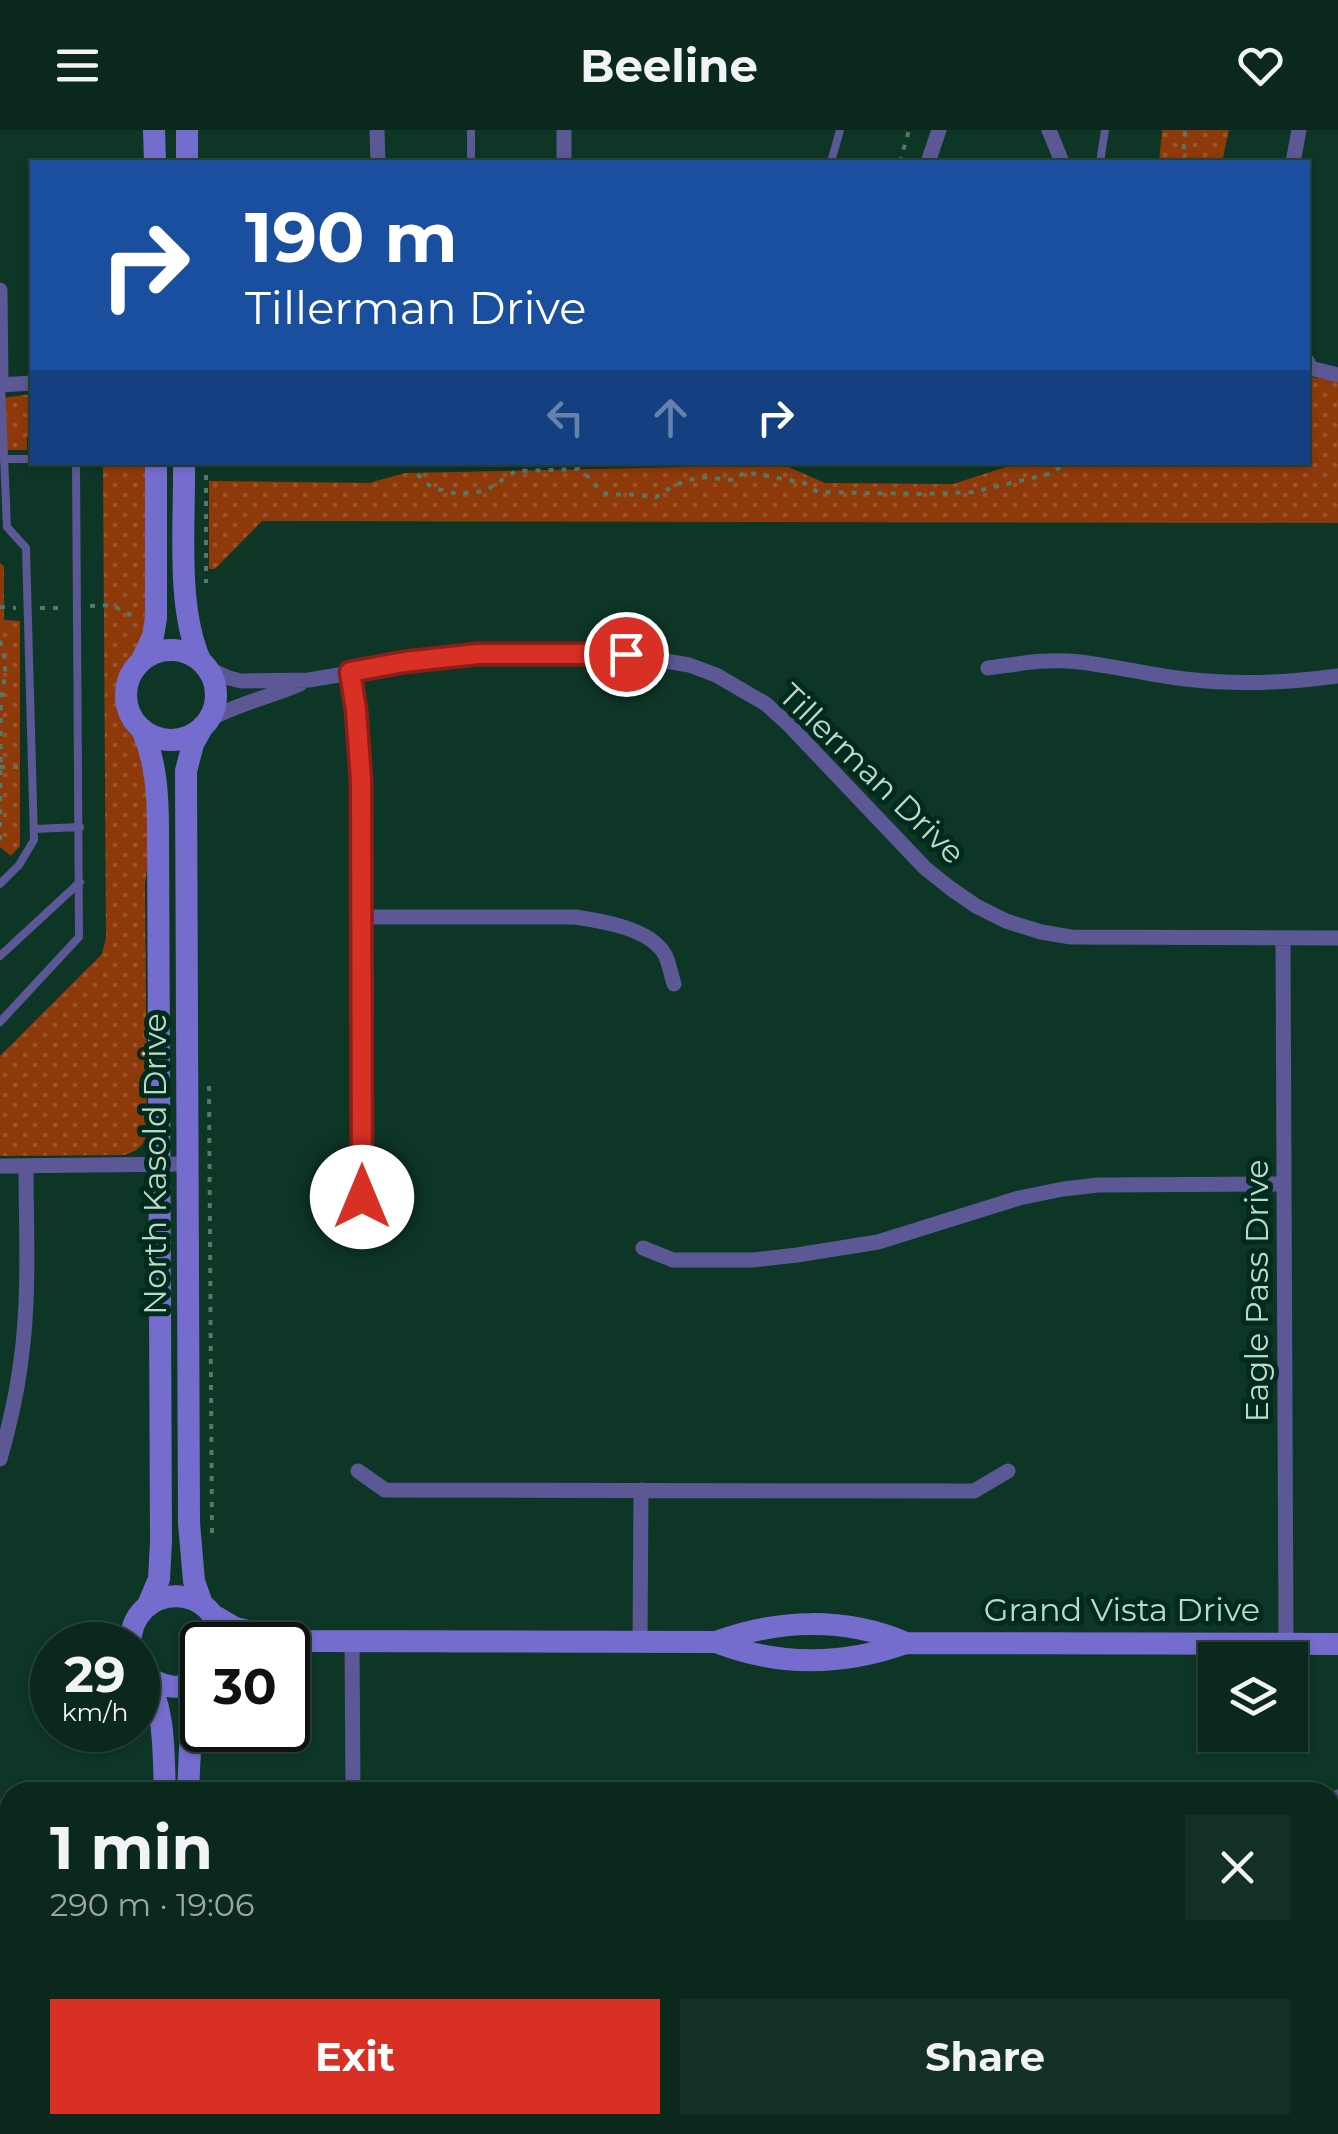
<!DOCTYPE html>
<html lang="en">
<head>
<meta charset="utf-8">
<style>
  body { margin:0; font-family:Montserrat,sans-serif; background:#133025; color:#f1f3f6; height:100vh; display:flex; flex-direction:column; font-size:38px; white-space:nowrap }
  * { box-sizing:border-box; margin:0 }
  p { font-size:32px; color:#99a6a3 }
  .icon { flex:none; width:55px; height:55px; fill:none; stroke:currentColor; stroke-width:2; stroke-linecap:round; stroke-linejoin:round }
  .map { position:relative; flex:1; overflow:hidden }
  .details { position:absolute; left:0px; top:1652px; width:1340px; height:352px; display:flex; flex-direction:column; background:#0a281c; border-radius:30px 30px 0 0; box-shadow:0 2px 8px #0004,0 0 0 2px #2a443b }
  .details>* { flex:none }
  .hud { position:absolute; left:30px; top:30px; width:1280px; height:305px; border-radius:0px; box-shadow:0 2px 8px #0004,0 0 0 2px #2a443b; background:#1a4fa0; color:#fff; overflow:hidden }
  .fabs { position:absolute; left:1198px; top:1512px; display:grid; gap:20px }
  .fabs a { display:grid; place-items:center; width:110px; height:110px; border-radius:0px; background:#0a281c; box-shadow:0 2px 8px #0004,0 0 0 2px #2a443b; font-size:50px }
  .speed { position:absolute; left:30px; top:1492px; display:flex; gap:20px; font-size:50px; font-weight:700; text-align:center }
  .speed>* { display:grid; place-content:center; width:130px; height:130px; border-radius:50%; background:#0a281c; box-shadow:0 2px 8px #0004,0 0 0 2px #2a443b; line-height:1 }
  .speed small { font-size:25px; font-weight:400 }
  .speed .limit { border:5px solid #111; border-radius:15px; background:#fff; color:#111 }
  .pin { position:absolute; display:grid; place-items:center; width:85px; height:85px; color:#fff; margin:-42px; border:5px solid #fff; border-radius:50%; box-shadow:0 2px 10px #0007 }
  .me { position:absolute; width:110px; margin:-55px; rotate:0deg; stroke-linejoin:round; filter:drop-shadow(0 0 8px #0008) }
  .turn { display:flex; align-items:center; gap:35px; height:210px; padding:0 50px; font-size:45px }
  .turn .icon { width:130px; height:130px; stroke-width:2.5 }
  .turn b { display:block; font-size:70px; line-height:85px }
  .lanes { display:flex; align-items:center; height:95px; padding:0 50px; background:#0003; justify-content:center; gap:50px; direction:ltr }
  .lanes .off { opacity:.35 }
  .round { display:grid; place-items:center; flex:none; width:105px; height:105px; border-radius:0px; background:#133025 }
  .overview { display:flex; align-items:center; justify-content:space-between; height:170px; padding:0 50px }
  h1 { font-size:60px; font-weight:700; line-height:75px }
  .cta { display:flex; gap:20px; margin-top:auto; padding:20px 50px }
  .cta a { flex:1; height:115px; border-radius:0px; background:#d93025; color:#fff; font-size:40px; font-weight:700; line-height:115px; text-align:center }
  .cta a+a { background:#133025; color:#f1f3f6 }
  header { display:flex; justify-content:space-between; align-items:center; height:130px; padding:0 50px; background:#0a281c; font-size:45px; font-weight:700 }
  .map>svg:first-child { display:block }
  .grass { fill:url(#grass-dots) }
  .park { fill:url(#park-crowns) }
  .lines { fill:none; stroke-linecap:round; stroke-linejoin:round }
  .path { stroke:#557869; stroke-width:4; stroke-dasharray:5 8; stroke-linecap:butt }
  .lane { stroke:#5b5895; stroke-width:8 }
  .street { stroke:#5b5895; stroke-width:15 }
  .secondary { stroke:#756dce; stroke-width:22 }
  .route-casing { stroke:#8d1f18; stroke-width:25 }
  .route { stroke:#d93025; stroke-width:18 }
  .labels { text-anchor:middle; stroke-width:10; stroke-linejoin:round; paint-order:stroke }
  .street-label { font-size:32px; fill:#bed9cc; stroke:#012b1d }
</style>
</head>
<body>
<header><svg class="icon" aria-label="menu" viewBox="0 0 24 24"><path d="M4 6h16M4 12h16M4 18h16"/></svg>Beeline<svg class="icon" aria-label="heart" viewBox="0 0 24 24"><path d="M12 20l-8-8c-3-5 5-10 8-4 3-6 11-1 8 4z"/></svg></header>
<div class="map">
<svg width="1338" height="2004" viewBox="0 0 1338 2004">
  <defs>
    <pattern id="grass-dots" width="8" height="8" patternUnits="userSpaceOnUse" patternTransform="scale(2.5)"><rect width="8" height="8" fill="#8d3909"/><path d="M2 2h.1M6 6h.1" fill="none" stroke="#9b552c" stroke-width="1.8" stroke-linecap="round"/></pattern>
    <pattern id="park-crowns" width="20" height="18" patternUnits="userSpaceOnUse" patternTransform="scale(2.5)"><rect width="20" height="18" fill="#8d3909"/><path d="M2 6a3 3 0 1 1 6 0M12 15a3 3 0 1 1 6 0" fill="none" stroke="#9b552c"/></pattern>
  </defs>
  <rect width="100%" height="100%" fill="#0d3626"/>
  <path class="grass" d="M1162,0H1229L1222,32H1159Z
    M1308,247L1338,250V393L262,391L215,439H209V351L369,353L405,343L784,335L825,353L953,354L1018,333L1308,332Z
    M32,264V306L27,307V320H0V268Z
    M103,333H145L149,447L146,502L141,514L119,545L116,567L121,587L145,621L151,708L145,755L147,1002C144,1016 138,1021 124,1025L0,1026V926L102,824L106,808Z
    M0,433L4,436V490L20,491V716L11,726L0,717Z"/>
  <path class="park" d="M1330,1820H1338V2004H1051L1056,1995H1330Z
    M200,1995H579L604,2004H200Z"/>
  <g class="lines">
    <path class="path" d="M900,32L909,0
      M1183,32L1185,0
      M206,332V453
      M416,332V343L431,357L457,364L485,361L516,341L579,339L592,350L601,362L612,365L627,364L656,367L675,355L699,347L734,350L745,342L804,353L818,362L924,364L973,362L1053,343L1065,332
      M90,476L112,475L136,488
      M0,477L16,478
      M40,478H66
      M0,511C7,528 6,549 1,567L0,711
      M0,637H20
      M209,956L212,1406
      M893,1995L896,2004"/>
    <path class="lane" d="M471,0V32
      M831,32L840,0
      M1100,32L1105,0
      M3,329H32
      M34,699L80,697
      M0,754L19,735L34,710L26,418L7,397L1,255
      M0,826L80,752
      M0,892L79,807L76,332"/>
    <path class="street" d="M377,0L378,32
      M564,0V32
      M1049,0L1062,32
      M928,32L939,0
      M1293,32L1299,0
      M0,160L1,255
      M1308,232L1310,238L1338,245
      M0,255L32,253
      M207,538L229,548L241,551L309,550L444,527L477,524H626L689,535L716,545L766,574L789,595L925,738L950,758L976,776L1006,791L1041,802L1071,807L1338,808
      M988,538C1018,534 1048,528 1079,532C1115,536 1150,545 1185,549C1236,555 1287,553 1338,546
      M350,543L356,581L361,651L362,1067
      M208,590C237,574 269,567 300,554
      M361,787H575C602,791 648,798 664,823C669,831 671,845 674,854
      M1283,808L1286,1513
      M0,1036L188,1034
      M643,1118L673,1130H753L797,1125L878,1112L1019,1068L1063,1059L1098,1055L1284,1054
      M0,1329C9,1297 17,1264 21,1230C30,1166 26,1100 26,1036
      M358,1341L385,1360L974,1361L1008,1341
      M352,1511L353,1662
      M640,1512L641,1360
      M1330,1669L1338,1667"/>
    <path class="secondary" d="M154,0L155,32
      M187,0V32
      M184,332C185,392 176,476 200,530
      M126 565a45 45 0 1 1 90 0a45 45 0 1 1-90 0Z
      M142,530L153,506L156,488V332
      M142,599C156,632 158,664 158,700L161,1412L159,1449L148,1475
      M202,1474L194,1451L189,1393L186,641L193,614L203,596
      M213,1485L235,1498L253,1502L280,1504L302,1511L716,1512C778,1489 845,1487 906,1513
      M716,1512C780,1537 842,1536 906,1513L1338,1514
      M130,1515C131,1450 221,1450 221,1515
      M143,1543C162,1559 181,1561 202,1549
      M146,1546C166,1583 163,1622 165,1662
      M188,1662L192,1577L202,1551
      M177,1995V2004"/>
  </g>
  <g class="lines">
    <g class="route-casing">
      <path id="route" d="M362,1067L361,650L356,580L350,542L404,532L477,524H626"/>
    </g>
    <use href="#route" class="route"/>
  </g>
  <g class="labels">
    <g class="street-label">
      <text transform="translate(872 644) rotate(44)" y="11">Tillerman Drive</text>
      <text transform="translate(155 1034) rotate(-90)" y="11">North Kasold Drive</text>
      <text transform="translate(1257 1161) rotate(-90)" y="11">Eagle Pass Drive</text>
      <text x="1122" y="1491">Grand Vista Drive</text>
    </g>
  </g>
</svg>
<div class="fabs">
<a><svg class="icon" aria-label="layers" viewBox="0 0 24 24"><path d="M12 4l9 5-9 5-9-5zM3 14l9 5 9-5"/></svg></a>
</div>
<div class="speed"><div>29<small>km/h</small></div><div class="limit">30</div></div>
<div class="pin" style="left:626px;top:524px;background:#d93025"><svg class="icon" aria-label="arrive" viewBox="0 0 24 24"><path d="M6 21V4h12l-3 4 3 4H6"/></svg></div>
<svg class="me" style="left:362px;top:1067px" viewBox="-20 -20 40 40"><circle r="19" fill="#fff"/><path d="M0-13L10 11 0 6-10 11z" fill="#d93025"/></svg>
<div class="hud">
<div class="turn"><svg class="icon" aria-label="right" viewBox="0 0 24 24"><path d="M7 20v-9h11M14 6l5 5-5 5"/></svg><div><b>190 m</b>Tillerman Drive</div></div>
<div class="lanes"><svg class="icon off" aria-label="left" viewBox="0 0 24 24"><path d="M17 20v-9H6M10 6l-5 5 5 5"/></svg><svg class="icon off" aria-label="ahead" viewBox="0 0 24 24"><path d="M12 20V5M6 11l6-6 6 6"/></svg><svg class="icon" aria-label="right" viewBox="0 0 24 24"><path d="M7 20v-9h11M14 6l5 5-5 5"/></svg></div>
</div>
<section class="details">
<div class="overview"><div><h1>1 min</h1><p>290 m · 19:06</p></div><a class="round"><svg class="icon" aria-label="close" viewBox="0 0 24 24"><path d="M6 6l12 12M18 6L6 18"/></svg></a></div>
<div class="cta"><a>Exit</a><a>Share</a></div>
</section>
</div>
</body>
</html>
